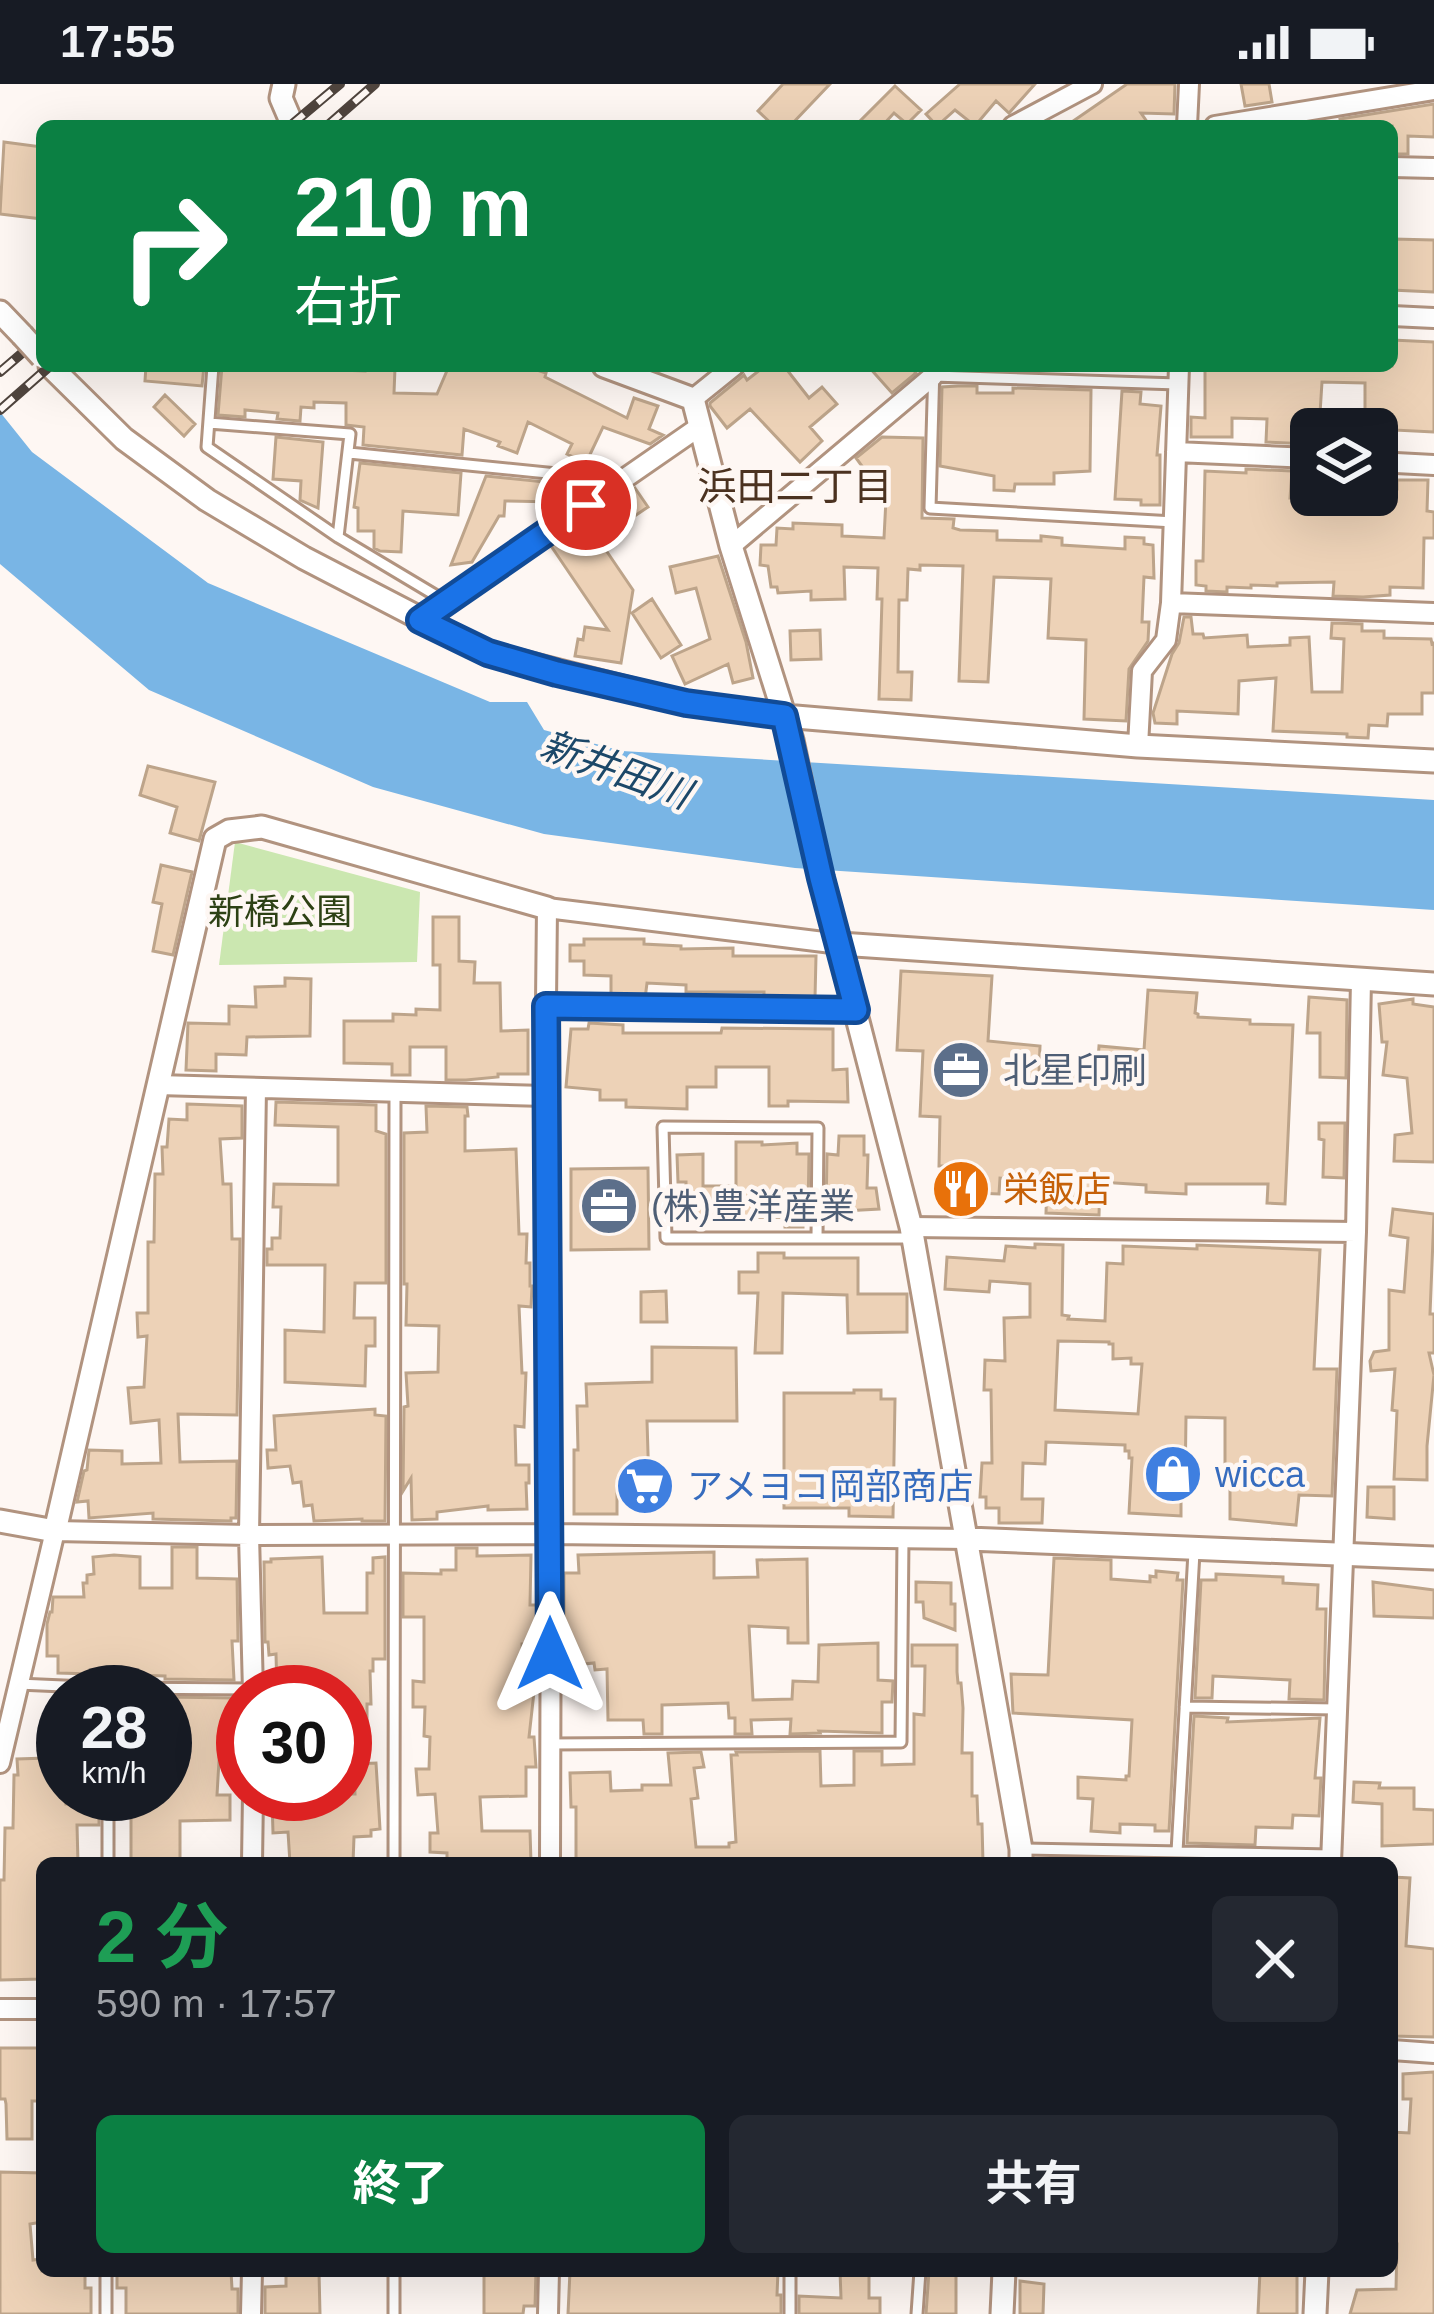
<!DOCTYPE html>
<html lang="ja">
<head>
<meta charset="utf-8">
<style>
  body { margin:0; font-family:Helvetica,"Noto Sans JP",sans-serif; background:#242831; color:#f1f3f6; height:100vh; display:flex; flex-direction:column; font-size:45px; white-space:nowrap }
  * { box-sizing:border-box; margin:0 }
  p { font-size:39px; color:#9ea1a6 }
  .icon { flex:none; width:66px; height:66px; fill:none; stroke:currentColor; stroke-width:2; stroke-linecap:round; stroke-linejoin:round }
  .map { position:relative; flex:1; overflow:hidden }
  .sheet { position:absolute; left:36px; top:1773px; width:1362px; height:420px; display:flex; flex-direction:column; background:#171b24; border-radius:18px; box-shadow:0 12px 48px #0002 }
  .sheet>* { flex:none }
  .hud { position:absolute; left:36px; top:36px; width:1362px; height:252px; border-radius:18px; box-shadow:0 12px 48px #0002; background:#0b8043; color:#fff; overflow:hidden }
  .buttons { position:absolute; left:1290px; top:324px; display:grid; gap:24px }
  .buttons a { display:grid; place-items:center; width:108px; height:108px; border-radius:18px; background:#171b24; box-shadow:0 12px 48px #0002; font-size:60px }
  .speed { position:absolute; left:36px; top:1581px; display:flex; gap:24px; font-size:60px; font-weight:700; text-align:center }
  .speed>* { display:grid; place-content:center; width:156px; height:156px; border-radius:50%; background:#171b24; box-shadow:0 12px 48px #0002; line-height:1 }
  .speed small { font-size:30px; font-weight:400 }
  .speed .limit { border:18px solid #d22; background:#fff; color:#111 }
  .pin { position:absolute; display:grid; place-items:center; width:102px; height:102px; color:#fff; margin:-51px; border:6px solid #fff; border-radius:50%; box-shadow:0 3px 12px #0007 }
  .me { position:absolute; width:132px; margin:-66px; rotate:0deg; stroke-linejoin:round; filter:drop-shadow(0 0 9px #0008) }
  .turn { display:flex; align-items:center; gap:42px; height:252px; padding:0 60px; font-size:54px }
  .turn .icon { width:156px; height:156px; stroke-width:2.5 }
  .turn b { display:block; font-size:84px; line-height:102px }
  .round { display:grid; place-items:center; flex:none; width:126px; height:126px; border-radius:18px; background:#242831 }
  .headline { display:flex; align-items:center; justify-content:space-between; height:204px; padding:0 60px }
  h1 { font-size:72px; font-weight:700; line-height:90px; color:#1e9e55 }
  .primary-button { display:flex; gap:24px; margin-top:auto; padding:24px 60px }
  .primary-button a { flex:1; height:138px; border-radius:18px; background:#0b8043; color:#fff; font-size:48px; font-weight:700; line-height:138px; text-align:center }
  .primary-button a+a { background:#242831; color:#f1f3f6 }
  .status { display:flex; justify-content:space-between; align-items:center; height:84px; padding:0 60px; background:#171b24; direction:ltr }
  .status svg { height:33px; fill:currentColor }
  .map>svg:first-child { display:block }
  .green { fill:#cbe7b0 }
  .water { fill:#79b5e5 }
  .building { fill:#edd2b7; stroke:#bda48a; stroke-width:3; fill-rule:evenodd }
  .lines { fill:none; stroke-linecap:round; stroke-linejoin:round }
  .service-casing { stroke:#b1937f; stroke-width:15 }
  .minor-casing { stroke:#b1937f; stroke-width:24 }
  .tertiary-casing { stroke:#b1937f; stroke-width:27 }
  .service { stroke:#fff; stroke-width:9 }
  .minor { stroke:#fff; stroke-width:18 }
  .tertiary { stroke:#fff; stroke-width:21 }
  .rail-casing { stroke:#4f443d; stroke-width:10 }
  .rail { stroke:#fef7f3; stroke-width:6; stroke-dasharray:18; stroke-linecap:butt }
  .tertiary-bridge-casing { stroke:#b1937f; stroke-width:27; stroke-linecap:butt }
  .tertiary-bridge { stroke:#fff; stroke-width:21 }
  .route-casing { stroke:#114b97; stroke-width:30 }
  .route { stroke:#1a73e8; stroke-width:21 }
  .labels { text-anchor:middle; stroke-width:9; stroke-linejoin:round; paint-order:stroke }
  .park-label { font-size:36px; fill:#2d4114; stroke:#fef7f3 }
  .service-label { font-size:36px; fill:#4e5e75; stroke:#fef7f3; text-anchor:start }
  .food-label { font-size:36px; fill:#c56008; stroke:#fef7f3; text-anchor:start }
  .shop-label { font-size:36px; fill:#366cbe; stroke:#fef7f3; text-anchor:start }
  .neighbourhood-label { font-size:39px; fill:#4b3220; stroke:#fef7f3 }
  .water-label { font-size:39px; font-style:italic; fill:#1c4869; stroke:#fef7f3 }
</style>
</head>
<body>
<div class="status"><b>17:55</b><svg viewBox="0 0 49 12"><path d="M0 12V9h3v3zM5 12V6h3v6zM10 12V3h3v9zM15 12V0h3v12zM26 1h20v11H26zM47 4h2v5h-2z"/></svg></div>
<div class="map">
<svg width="1434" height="2230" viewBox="0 0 1434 2230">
  <rect width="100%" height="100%" fill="#fef7f3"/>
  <path class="green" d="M235,758L420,808L417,878L219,881Z"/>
  <path class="water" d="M0,328L32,368L208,499L490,618H527L544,646L622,667L1434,716V826L795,784L544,750L373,703L149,606L0,480Z"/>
  <path class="building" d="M783,0H830L790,42H774L758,27Z
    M960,0H1035L1009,29L996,17L975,42L955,26L937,42L926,30Z
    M1127,0H1175L1174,30L1141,29L1150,42H1066Z
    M1241,0H1269L1272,18L1245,22Z
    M895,2L921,26L907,40L894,29L882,42H855Z
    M1434,20V53L1408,52V70H1392V42H1341L1340,35Z
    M4,58L42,63V135L0,130Z
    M1393,155L1434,156V208L1392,206Z
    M1392,256L1434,258V348L1395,346V354H1377V345H1365V299L1322,298L1319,345H1311V360L1266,358L1267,335L1232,334V353H1191V333L1205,334V282H1392Z
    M146,282H204L202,302L145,297Z
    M222,282L365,287V283L395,284L394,309L437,310L449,282H525L546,289L545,293L627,334L634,314L658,322L649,345L663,351L650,360L603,343L586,379L567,370L572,360L528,338L517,369L498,362L500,358L464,345L462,371L363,361L364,343L346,341V319L314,318V324L301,323L300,337L277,335L278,329L245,326V333L218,331Z
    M765,282H784L809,314L822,303L837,320L810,343L822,357L800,378L750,325L727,344L710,322V319L744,291L747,296Z
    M868,282H910L916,289L892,309Z
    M958,302H977V309H1013V304L1091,306L1090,387L1054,389V400H1015L1014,407L994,406V392L940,382L942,303Z
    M1122,307L1141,308L1140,320L1161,322L1157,371H1160V421H1141V416L1115,415Z
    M165,311L195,340L184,352L154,323Z
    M276,353L323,358L318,424L300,416L301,397L273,395Z
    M882,353L923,354L922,434L954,435L953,444L960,446L997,447V456L1041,457V452L1062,454V461L1125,465V453L1144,454V460L1153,461L1154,494L1144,493L1142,538H1149L1148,557L1129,585L1126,637L1084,635L1086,556L1048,554L1051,495L994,493L988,598L959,597L963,482L920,481V486L908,485L907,516H899L898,588H912L911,616L879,615L882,515H877L878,484L844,483L845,515L811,516V507L778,509L777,503H771L768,482L760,481L761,461H776L777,444L793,445V439L842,441V452L884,454L886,415L856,374Z
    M360,379L461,389L458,431L403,427L401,468L380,467L374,464V447H358V424L354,423Z
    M1246,385L1292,387L1290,414H1345V411H1377V404L1397,405V396H1428L1427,427L1434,428V454H1424L1423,504L1390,503V511L1363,513L1333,512L1334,498L1277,499V502L1251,501V504L1227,503V508L1206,507V502L1196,501V477H1203L1205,387L1246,389Z
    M486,392L555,399V418L505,417L504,432H499L472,478L451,481Z
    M635,404L648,423L599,456L633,506L621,579L575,572L578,555L583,556L585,543L608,546L551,462Z
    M718,472L746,558L753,594L733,599L728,580L685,600L672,572L710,555L696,504L676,509L670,483Z
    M652,515L681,561L661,574L632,529Z
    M1184,533H1191L1193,550H1203L1204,554L1247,551L1248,563L1290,561V554L1309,553L1312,608H1342L1344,555L1331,554L1332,539L1362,540V547H1384V554L1431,555L1432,560L1434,559V609H1422V630H1388L1387,642L1369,641L1368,654L1347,653V650L1273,647L1276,594L1239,597L1238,630L1177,627V640L1155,639L1153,629L1172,570L1179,559Z
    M820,546L821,575L791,576L790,547Z
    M148,682L215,698L199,757L170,749L177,723L140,711Z
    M161,781L192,788L173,871L153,867L162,820L153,818Z
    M433,833H459V877L475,878L474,899H500L501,947L528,946V990H498V993L466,996H446V963H410V991H392V980L344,979V937H393V930L416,931V925L440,926V881H433Z
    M584,855H644V860L681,862V865L733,864V872H816L815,914H764V908H686V901L647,899L645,915H611V892L584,891V877H570V861H584Z
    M901,887L992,892L988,957L1040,962L1039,989L1097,991L1099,962L1144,966L1148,906L1197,909L1195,929L1198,930V933L1250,936V940L1293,941L1285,1120L1267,1119L1268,1100H1186V1110L1146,1108V1101L1100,1098L1099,1131L1046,1129L1047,1097L1000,1094L999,1110L975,1109L974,1123L946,1122L947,1082H939L940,1033L920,1032L923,967L897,966Z
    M285,894L311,895L310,952L247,953L246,971L216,970V987L186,986L188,939L229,940V922L256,923L255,903L285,902Z
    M1309,913L1347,916L1346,994L1320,993V949H1307Z
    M1413,915V920L1434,923V1078L1394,1077L1395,1051L1412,1049L1407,994L1383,991L1387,958H1382L1379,920Z
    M589,939L623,941V949H721L722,944L833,945V986L847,985L848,1018L788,1017V1022H769V983H716V1003H687V1025L626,1023V1016H600V1006L566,1003L571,945H588Z
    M276,1018L376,1021V1047L386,1050V1199H355L354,1234H375V1262H366L365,1302L285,1298V1246L324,1248L325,1181H267V1165H272V1154H280L281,1123H273L274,1100L338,1101V1043L275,1041Z
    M187,1020L242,1022V1054L220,1055L223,1100H231L232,1155H240L237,1331L178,1330L180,1378L237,1377L236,1434H231V1437L153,1435V1429L89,1434L88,1417L77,1418L84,1387L87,1386L89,1366L122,1367V1380L161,1379L159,1336L131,1339L128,1304L144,1303L147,1252L138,1253L137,1229H148V1158H154L155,1090H163L162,1063H167L169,1035L187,1036Z
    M426,1022L467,1023L468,1032H465V1067L516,1065L519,1150H527L526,1179H530V1202H532L531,1223L519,1222L522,1289H526L524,1343L515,1342L516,1381H529V1399H526L527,1425L488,1426V1422L437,1428V1435L412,1436L411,1394L403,1407L404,1323L408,1322L406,1289L438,1288L439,1242L406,1241L407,1200H404V1049L427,1048Z
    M1319,1039H1345L1344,1094L1323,1093L1324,1056L1319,1055Z
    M839,1052H864V1071H868L867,1104H876L879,1125L826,1128L827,1070L838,1071Z
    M736,1058H762V1061L797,1059V1070H809L808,1128H803V1143H785V1133L686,1134V1098H678L677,1071L703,1070V1102H736Z
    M648,1084L649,1165L571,1166V1085Z
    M1393,1125L1434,1130L1430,1230H1434V1269H1429L1434,1291L1427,1362V1396L1394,1395L1397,1327L1392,1326L1395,1285L1371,1287L1370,1277L1374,1268L1389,1266V1206L1404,1208L1408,1154L1390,1151Z
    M1035,1160L1063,1161L1062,1231L1069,1232L1068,1235L1105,1237L1107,1179L1123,1180V1162L1197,1165V1161L1320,1166L1314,1285H1337L1332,1412L1299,1411L1296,1441L1230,1435V1398H1225V1334L1186,1333L1185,1405H1181V1432L1129,1429L1132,1374H1129V1367H1125V1361L1046,1358L1045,1380L1023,1379L1022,1415H1043L1042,1439H999V1424H986V1413H980L982,1379H992L991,1306H984L985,1276L1005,1277L1004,1234L1030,1233V1200L990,1197L989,1208L945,1205L947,1173L1004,1177L1006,1162L1035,1164ZM1058,1257L1109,1258V1260H1113V1275L1131,1274V1280H1142L1138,1330L1055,1326Z
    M758,1169H784V1174H858V1210H907V1248L848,1249L847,1211L783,1209L782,1269H755L758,1209H739V1188H758Z
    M666,1207L667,1238H641V1208Z
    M652,1263L736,1264L737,1337H647L649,1401L617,1402V1430H574V1366H578L577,1322H587L586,1300L652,1298Z
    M854,1306H881V1315H895L893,1433L849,1432V1424H784V1309H854Z
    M375,1325V1331L386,1332L385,1437H362V1435L314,1437L312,1421L304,1422L301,1398L293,1399L290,1382L268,1384L267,1366H276L274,1332Z
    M1368,1403H1394V1435L1367,1433Z
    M172,1463H197V1494L237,1495L238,1557H232L234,1596L165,1595V1592L58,1589V1572H47V1540L50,1528H52L53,1513H84L83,1499H87V1491L94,1490L93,1473L114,1471L140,1473V1504H172Z
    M456,1464H477V1472L531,1471L530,1521H537V1560H522L523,1599H535L529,1653H534L536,1683H526V1712L480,1713L482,1747H530L531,1779L447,1777V1769L430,1768V1749H438L435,1710L418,1711L416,1685H429L430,1653L424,1652L425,1623H413V1597L424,1598V1533H403V1489L441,1490V1486H456Z
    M714,1468V1494L758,1493L757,1476L807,1475L808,1559H788V1544L749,1542L753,1616L792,1615L793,1597L818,1598L819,1561L878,1559V1596L893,1597L892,1618H882V1649L819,1647L820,1649L790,1650L791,1635L751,1636L752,1650H735V1634H729L728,1619L662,1621V1650H644L643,1636H608L607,1585L595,1586L594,1579L564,1582V1489H579L578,1471Z
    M322,1473L324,1529H367V1489H373V1474L385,1473V1575H373V1587H370L371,1620H367V1636H345V1608H277L276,1570L269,1571L268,1558H265L264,1478H271V1475Z
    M1054,1474L1111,1476V1495L1150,1498V1492L1156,1493V1487L1178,1489L1177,1496H1183L1169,1747H1155V1741L1120,1740V1749L1091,1747L1093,1715L1078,1714V1693L1126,1696V1692H1129L1132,1636L1013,1629L1011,1590L1048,1591Z
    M1216,1490L1283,1493V1499L1318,1501L1317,1525H1326L1324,1616L1289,1615L1290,1596L1213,1592L1212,1614H1195L1201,1496H1216Z
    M916,1498L951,1499V1520H955V1546L924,1534L923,1518H916Z
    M1373,1498L1434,1506V1534L1374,1532Z
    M912,1561H957V1588L958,1599H961L963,1624L962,1669H972V1712H977L978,1740H982L983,1779H576V1723H571L570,1689L610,1688L611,1707L642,1706V1701H671L668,1669L701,1668L704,1683L694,1684L698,1714L691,1715L696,1763H729V1759L736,1758L731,1671H737L736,1668L820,1667L821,1702L854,1701V1667H882V1681L914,1680V1630L924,1631L925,1582H912Z
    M165,1613L234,1614L235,1619H238L237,1678L219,1677L217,1711H230V1736L180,1737V1776H131V1729H133L134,1710H165Z
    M1194,1632L1228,1634L1227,1638L1320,1634L1315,1694H1321L1319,1732L1293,1731L1292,1744L1256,1743L1255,1761L1187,1759Z
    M63,1642V1710H66V1720L99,1718V1741H77L78,1779H42V1895L0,1896V1796H4L5,1744H13L14,1691H18L17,1675L47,1674L45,1643Z
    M376,1679L380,1745L371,1746V1752L354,1753L353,1779H290L288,1748L273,1749L272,1715L280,1714L279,1710H355L354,1680Z
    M1354,1698L1380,1699L1379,1704H1414V1725L1434,1726V1760L1382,1762V1720L1353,1718Z
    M1392,1793L1410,1794L1406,1862L1434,1865V1953L1392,1952Z
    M0,1964H42V2017H32V2055H7L6,2020L5,2015H0Z
    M1434,1988V2230H1350L1357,2206L1396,2205L1397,2160H1392V2048L1409,2049L1411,2015H1403V1990Z
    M0,2088L42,2089V2138L30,2140L33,2176L42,2175V2187H85V2204H91V2230H0Z
    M117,2187H231L232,2205H238V2230H126V2204H117Z
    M484,2187H536L535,2222H524L523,2230H484Z
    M570,2187H778L777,2211H781V2230H568Z
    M840,2187H869V2214H880V2230H799V2212L841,2214Z
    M929,2187H956V2230H926Z
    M1260,2187H1297V2230H1258Z
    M319,2188L320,2230H265V2203L286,2202V2189Z
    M1020,2197L1044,2200L1043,2230H1020Z"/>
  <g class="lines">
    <g class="service-casing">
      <path id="service" d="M213,282L207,363L338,453L445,517
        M934,282L930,424L1174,438
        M933,292L1178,300
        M209,339L350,350L338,453
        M349,369L616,396
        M546,923L851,926
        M817,1153L818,1044L663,1043L666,1154H913
        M18,1600L109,1604L253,1605
        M1185,1623L1337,1625
        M549,1660L901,1658L903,1455
        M1025,1765L1331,1771
        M1177,1768L1194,1468
        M108,1779V1710
        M394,1779L395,1008
        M106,2230V2187
        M394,2230V2187
        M790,2230V2187
        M917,2230L920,2187"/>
    </g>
    <g class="minor-casing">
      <path id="minor" d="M1013,42L1092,0
        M1187,42L1189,0
        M1215,42L1434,6
        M1392,83L1434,84
        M1392,232L1434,234
        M693,315L734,282
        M1176,368L1311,374
        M1377,378L1434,381
        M731,462L933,292
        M1171,519L1434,529
        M420,536L699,343
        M1138,662L1142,587L1166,556L1171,519L1179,282
        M158,1001L545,1012
        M911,1143L1356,1148
        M253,1608L249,1451L256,1004
        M0,1679L55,1447L249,1451L551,1450L968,1455
        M252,1779L253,1710
        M550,1779L551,1420L545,1012L547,824L840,860
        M1331,1779L1356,1148L1361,896
        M0,1925H42
        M1392,1966L1434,1969
        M251,2230L252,2187
        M548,2230L549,2187"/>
    </g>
    <g class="tertiary-casing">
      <path id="tertiary" d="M284,0L281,14L293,42
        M0,228L22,251
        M50,282L124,355L207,416L304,474L487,569L686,619L784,632L1138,662L1434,677
        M604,282L693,315L731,462L792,656L821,794L911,1143L1021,1765V1779
        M840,860L1434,900
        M0,1437L55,1447L215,755L229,747L262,743L547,824
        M968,1455L1434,1474
        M1002,2230L1004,2187
        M1315,2230L1317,2187"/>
    </g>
    <use href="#service" class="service"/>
    <use href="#minor" class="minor"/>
    <use href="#tertiary" class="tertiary"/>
    <g class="rail-casing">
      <path id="rail" d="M290,42L340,0
        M327,42L375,0
        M0,288L42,252
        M0,326L50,282"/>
    </g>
    <use href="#rail" class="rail"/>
    <g class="tertiary-bridge-casing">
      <path id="tertiary-bridge" d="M22,251L42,273"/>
    </g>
    <use href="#tertiary-bridge" class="tertiary-bridge"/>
  </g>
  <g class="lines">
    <g class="route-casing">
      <path id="route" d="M550,1570L546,922L856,926L821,794L784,632L686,619L557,589L488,569L420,536L586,421"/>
    </g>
    <use href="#route" class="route"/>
  </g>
  <defs>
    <g id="office-disc" transform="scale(3)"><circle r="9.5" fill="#5c6f8a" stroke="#fef7f3"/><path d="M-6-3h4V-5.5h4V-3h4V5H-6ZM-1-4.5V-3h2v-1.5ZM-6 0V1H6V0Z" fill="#fff"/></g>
    <g id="restaurant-disc" transform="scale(3)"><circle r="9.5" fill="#e8710a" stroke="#fef7f3"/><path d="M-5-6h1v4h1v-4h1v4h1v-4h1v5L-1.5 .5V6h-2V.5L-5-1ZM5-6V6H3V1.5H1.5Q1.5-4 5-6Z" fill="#fff"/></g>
    <g id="shop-disc" transform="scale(3)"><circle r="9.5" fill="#3f7fe0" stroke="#fef7f3"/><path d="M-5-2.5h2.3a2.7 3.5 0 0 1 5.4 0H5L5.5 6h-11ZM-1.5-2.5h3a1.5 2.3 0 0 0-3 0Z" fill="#fff"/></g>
    <g id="supermarket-disc" transform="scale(3)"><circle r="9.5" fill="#3f7fe0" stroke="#fef7f3"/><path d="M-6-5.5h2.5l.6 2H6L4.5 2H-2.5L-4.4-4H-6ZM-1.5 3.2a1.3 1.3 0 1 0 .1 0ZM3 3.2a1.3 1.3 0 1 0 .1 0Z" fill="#fff"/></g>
  </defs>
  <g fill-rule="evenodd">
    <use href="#office-disc" x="961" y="986"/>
    <use href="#restaurant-disc" x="961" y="1105"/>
    <use href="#office-disc" x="609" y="1122"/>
    <use href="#shop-disc" x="1173" y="1390"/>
    <use href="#supermarket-disc" x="645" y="1402"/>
  </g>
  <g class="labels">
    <g class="park-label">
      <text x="280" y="840">新橋公園</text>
    </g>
    <g class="service-label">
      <text x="1003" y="999">北星印刷</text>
      <text x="651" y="1135">(株)豊洋産業</text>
    </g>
    <g class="food-label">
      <text x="1003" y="1118">栄飯店</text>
    </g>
    <g class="shop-label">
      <text x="1215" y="1403">wicca</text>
      <text x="687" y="1415">アメヨコ岡部商店</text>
    </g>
    <g class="neighbourhood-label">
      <text x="795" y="416">浜田二丁目</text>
    </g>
    <g class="water-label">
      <text transform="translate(616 685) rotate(20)" y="14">新井田川</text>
    </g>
  </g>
</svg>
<div class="buttons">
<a><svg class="icon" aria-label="layers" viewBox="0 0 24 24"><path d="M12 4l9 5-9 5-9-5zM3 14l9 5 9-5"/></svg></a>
</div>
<div class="speed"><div>28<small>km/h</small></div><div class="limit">30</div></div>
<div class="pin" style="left:586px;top:421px;background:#d93025"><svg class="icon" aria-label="arrive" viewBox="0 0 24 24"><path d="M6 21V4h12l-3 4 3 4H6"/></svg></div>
<svg class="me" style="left:550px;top:1570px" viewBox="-20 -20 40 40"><path d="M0-17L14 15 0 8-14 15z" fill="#1a73e8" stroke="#fff" stroke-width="4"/></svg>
<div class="hud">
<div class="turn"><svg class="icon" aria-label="right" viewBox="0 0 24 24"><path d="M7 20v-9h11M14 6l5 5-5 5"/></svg><div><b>210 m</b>右折</div></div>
</div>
<section class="sheet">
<div class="headline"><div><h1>2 分</h1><p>590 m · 17:57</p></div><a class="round"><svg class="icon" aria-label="close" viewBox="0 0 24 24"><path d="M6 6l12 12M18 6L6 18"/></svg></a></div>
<div class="primary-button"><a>終了</a><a>共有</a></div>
</section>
</div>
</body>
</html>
